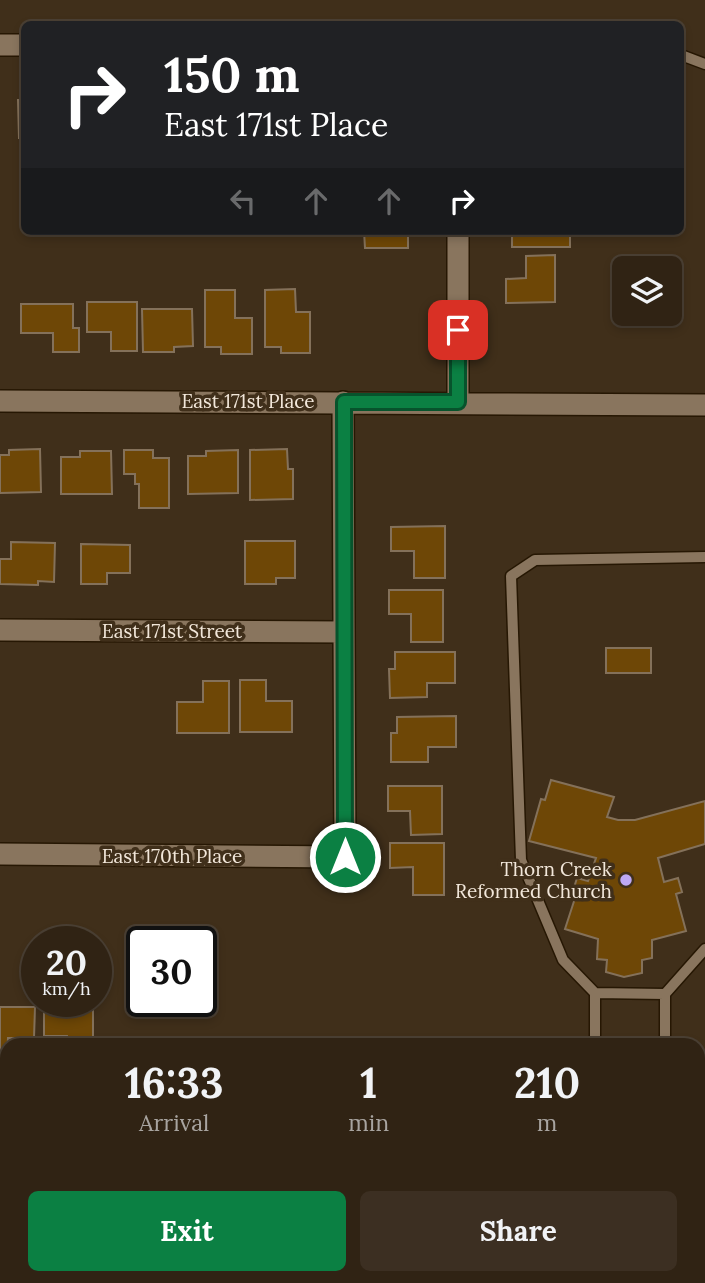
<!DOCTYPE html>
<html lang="en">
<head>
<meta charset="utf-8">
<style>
  body { margin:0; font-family:Lora,serif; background:#3c2f22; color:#f1f3f6; height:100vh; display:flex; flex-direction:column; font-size:26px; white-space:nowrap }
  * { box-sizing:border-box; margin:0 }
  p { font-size:23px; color:#a8a4a0 }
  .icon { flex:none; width:38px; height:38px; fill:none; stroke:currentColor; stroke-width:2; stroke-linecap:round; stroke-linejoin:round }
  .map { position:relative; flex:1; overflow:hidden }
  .panel { position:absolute; left:0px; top:1038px; width:705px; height:247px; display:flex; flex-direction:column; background:#302314; border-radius:21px 21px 0 0; box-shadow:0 4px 10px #0003,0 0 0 2px #4b4034 }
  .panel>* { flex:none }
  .guide { position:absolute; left:21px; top:21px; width:663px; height:214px; border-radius:10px; box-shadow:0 4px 10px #0003,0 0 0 2px #4b4034; background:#202124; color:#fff; overflow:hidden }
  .buttons { position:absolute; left:612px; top:256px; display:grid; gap:14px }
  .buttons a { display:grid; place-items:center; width:70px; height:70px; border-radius:10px; background:#302314; box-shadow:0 4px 10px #0003,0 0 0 2px #4b4034; font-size:35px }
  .speed { position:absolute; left:21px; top:926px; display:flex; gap:14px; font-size:35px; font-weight:700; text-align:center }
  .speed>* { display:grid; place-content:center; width:91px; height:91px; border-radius:50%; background:#302314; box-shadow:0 4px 10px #0003,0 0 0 2px #4b4034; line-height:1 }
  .speed small { font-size:18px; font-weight:400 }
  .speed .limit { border:4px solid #111; border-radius:10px; background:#fff; color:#111 }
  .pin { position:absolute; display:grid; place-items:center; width:60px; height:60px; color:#fff; margin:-30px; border-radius:14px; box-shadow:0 4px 10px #0006 }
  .me { position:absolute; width:77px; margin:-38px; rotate:0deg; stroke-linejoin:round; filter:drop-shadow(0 0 5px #0008) }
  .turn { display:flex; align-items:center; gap:24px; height:147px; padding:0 28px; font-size:32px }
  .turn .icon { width:91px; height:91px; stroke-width:2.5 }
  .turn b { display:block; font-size:49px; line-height:60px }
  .lanes { display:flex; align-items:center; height:66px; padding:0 28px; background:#0003; justify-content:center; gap:35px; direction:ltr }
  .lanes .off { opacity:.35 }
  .eta { display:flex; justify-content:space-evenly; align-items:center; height:119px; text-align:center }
  .eta b { font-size:42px; font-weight:700; line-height:49px }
  .action { display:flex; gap:14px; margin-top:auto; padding:14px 28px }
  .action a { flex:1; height:80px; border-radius:10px; background:#0b8043; color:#fff; font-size:28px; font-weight:700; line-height:80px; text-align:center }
  .action a+a { background:#3c2f22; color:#f1f3f6 }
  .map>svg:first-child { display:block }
  .building { fill:#6e4706; stroke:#84715a; stroke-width:2 }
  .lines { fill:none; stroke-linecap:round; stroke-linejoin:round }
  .lane-casing { stroke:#261703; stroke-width:13 }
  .street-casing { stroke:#261703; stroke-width:24 }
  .secondary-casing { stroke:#261703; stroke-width:32 }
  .lane { stroke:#89755e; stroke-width:10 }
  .street { stroke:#89755e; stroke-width:21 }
  .secondary { stroke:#917654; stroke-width:30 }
  .route-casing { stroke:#07532c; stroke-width:18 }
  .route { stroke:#0b8043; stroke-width:12 }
  .poi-dot { fill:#bea9f5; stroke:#402f1a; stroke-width:2.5 }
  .labels { text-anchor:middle; stroke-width:7; stroke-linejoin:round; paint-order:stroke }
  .street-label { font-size:19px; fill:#f2e7da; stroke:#402f1a }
  .poi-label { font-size:19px; fill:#f2e7da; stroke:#402f1a; text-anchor:end }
</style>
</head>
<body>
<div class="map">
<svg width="705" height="1283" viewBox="0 0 705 1283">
  <rect width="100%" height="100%" fill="#402f1a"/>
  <path class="building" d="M18,100H24V138H19Z
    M364,231H408V248H365Z
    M512,231H570V247H512Z
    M555,255V302L506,303V279L526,278V256Z
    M295,289L296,312H310V353H281V347H265V290Z
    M205,290H235V318H252V354H221V347H205Z
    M87,302H137V351H111V332H87Z
    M21,304H73V328H79V352H53V333H21Z
    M142,309H192L193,346L174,347V352H143Z
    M40,449L41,492L0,493V455H9V450Z
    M287,449L288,469H293V499L250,500V450Z
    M124,450H153V458H169V508H139V484H135V474H124Z
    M238,450V493L188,494V456H206V451Z
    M80,451H111L112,494H61V457H80Z
    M445,526V578H414V551H391V527Z
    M245,541H295V578H276V584H245Z
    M11,542L55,543L54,582L38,581V585L0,584V559H11Z
    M81,544L130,545V573H107V584H81Z
    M389,590H443V642H411V614H389Z
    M606,648H651V673H606Z
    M395,652H455V683H427V697L390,698L389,669H395Z
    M240,680H266V701H292V732H240Z
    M203,681H229V733H177V702H203Z
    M456,716V747H428V762H391V733H397V717Z
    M551,780L614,797L607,817L618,820H635L705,801V844L658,858L664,882L678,878L682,892L676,894L686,931L652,940V958L642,960V973L624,977L606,972L607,960L597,959L598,939L565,929L577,892L573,891L577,878L588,881L596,858L529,841L541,799L545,800Z
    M388,786H442V834L411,835L410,811H388Z
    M390,843H444V895H413V867L390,868Z
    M44,1005H93V1045H68L67,1036H44Z
    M0,1007H35L34,1038H8L7,1059H0Z"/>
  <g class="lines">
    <g class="lane-casing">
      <path id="lane" d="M681,55L705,64
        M595,993L563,960L521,860L511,576L535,560L705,557
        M665,994L705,949
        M595,1045V993L665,994V1045"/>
    </g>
    <g class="street-casing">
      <path id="street" d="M0,45H24
        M458,231V402
        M0,401L705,405
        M0,630L344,632
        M0,854L345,857L343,402
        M135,1283L139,1278"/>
    </g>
    <g class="secondary-casing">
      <path id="secondary" d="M0,1121L7,1122
        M698,1126H705"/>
    </g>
    <use href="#lane" class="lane"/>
    <use href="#street" class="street"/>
    <use href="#secondary" class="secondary"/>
  </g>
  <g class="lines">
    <g class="route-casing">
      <path id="route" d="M345,857L344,402H458V330"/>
    </g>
    <use href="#route" class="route"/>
  </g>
  <circle class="poi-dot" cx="626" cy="880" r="7"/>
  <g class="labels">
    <g class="street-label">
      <text x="248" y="408">East 171st Place</text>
      <text x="172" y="638">East 171st Street</text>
      <text x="172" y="863">East 170th Place</text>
    </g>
    <g class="poi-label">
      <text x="612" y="876">Thorn Creek<tspan x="612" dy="22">Reformed Church</tspan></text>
    </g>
  </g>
</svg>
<div class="buttons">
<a><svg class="icon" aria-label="layers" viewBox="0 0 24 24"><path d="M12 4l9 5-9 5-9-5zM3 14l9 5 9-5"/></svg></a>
</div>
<div class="speed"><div>20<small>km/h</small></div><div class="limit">30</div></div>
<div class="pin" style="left:458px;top:330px;background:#d93025"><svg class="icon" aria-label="arrive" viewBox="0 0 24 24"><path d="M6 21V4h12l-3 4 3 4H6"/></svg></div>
<svg class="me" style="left:345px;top:857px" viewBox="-20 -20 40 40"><circle r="17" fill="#0b8043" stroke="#fff" stroke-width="3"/><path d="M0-11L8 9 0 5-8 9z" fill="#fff"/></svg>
<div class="guide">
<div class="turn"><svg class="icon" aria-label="right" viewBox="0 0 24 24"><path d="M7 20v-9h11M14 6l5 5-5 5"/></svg><div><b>150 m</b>East 171st Place</div></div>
<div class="lanes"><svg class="icon off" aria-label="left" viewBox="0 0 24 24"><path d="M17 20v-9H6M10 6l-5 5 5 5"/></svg><svg class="icon off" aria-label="ahead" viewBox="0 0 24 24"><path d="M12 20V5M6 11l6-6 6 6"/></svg><svg class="icon off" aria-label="ahead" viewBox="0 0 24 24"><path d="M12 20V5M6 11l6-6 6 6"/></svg><svg class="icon" aria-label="right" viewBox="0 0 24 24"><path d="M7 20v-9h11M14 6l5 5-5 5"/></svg></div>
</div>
<section class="panel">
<div class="eta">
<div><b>16:33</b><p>Arrival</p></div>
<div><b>1</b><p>min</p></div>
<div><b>210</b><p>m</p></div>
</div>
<div class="action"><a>Exit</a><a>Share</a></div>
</section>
</div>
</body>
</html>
